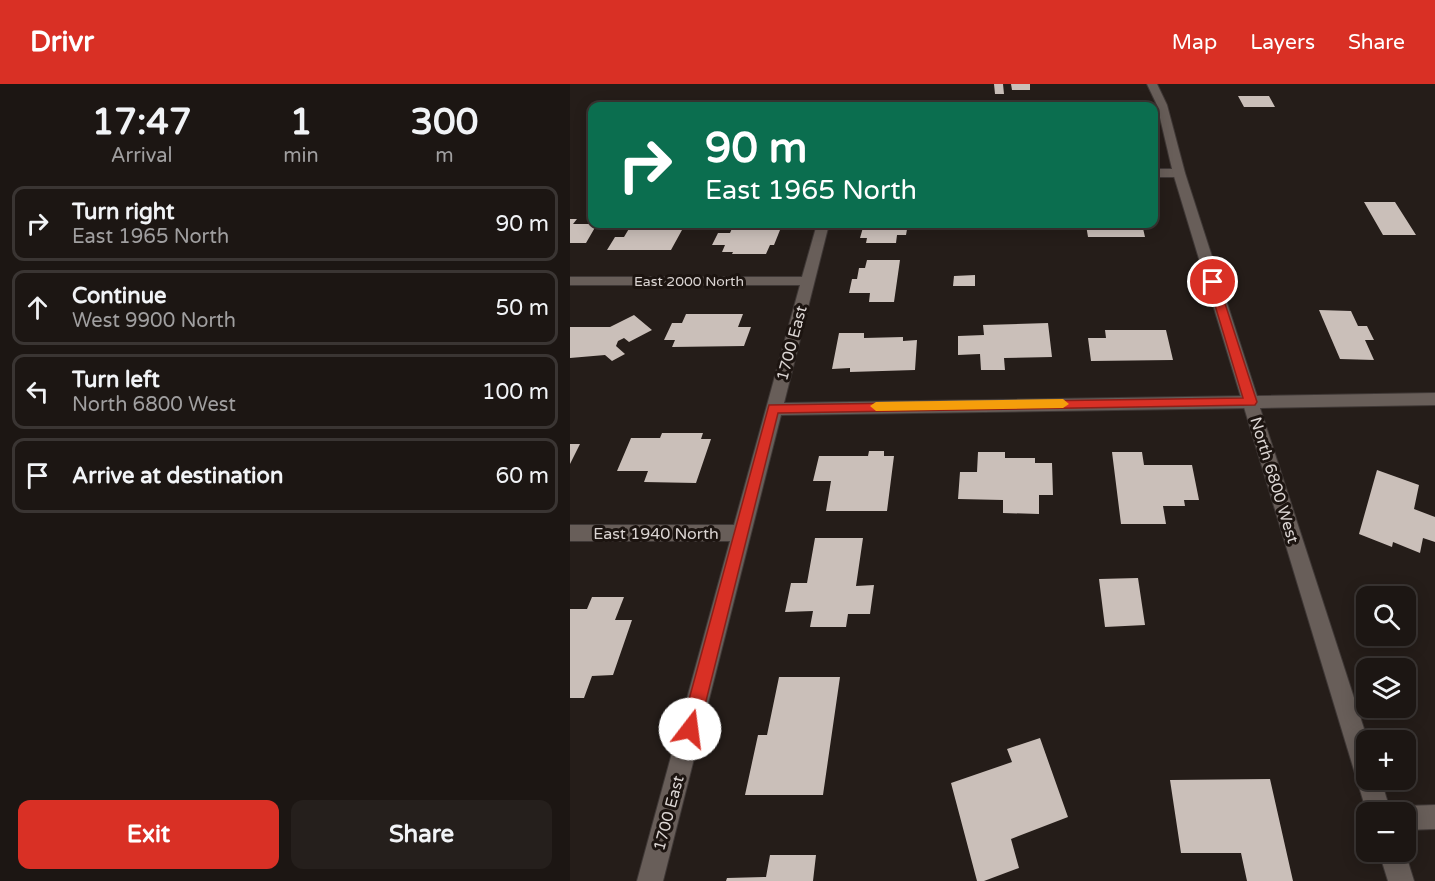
<!DOCTYPE html>
<html lang="en">
<head>
<meta charset="utf-8">
<style>
  body { margin:0; font-family:"Varela Round",sans-serif; background:#251f1c; color:#f1f3f6; height:100vh; display:flex; flex-direction:column; font-size:22px; white-space:nowrap }
  * { box-sizing:border-box; margin:0 }
  p { font-size:20px; color:#a09fa0 }
  .icon { flex:none; width:33px; height:33px; fill:none; stroke:currentColor; stroke-width:2; stroke-linecap:round; stroke-linejoin:round }
  .map { position:relative; flex:1; overflow:hidden }
  .sheet { display:flex; flex-direction:column; background:#1c1613; width:570px }
  .sheet>* { flex:none }
  .banner { position:absolute; left:18px; top:18px; width:570px; height:126px; border-radius:12px; box-shadow:0 3px 15px #0003,0 0 0 2px #3a3533; background:#0b6e4f; color:#fff; overflow:hidden }
  .tools { position:absolute; left:786px; top:502px; display:grid; gap:12px }
  .tools a { display:grid; place-items:center; width:60px; height:60px; border-radius:12px; background:#1c1613; box-shadow:0 3px 15px #0003,0 0 0 2px #3a3533; font-size:30px }
  .pin { position:absolute; display:grid; place-items:center; width:51px; height:51px; color:#fff; margin:-26px; border:3px solid #fff; border-radius:50%; box-shadow:0 2px 6px #0007 }
  .me { position:absolute; width:66px; margin:-33px; rotate:15deg; stroke-linejoin:round; filter:drop-shadow(0 0 4px #0008) }
  .turn { display:flex; align-items:center; gap:21px; height:126px; padding:0 18px; font-size:27px }
  .turn .icon { width:78px; height:78px; stroke-width:2.5 }
  .turn b { display:block; font-size:42px; line-height:51px }
  .eta { display:flex; justify-content:space-evenly; align-items:center; height:102px; text-align:center }
  .eta b { font-size:36px; font-weight:700; line-height:42px }
  .cta { display:flex; gap:12px; margin-top:auto; padding:12px 18px }
  .cta a { flex:1; height:69px; border-radius:12px; background:#d93025; color:#fff; font-size:24px; font-weight:700; line-height:69px; text-align:center }
  .cta a+a { background:#251f1c; color:#f1f3f6 }
  ul { padding:0; list-style:none }
  li { display:flex; align-items:center; gap:18px; height:75px; margin:0 12px 9px; padding:0 6px; border:3px solid #3a3533; border-radius:12px }
  li div { flex:1 }
  li b { display:block; font-size:22px }
  li em { font-style:normal }
  header { display:flex; align-items:center; gap:36px; box-sizing:border-box; height:84px; padding:0 30px; background:#d93025; color:#fff }
  header strong { font-size:28px }
  nav { display:flex; gap:33px; margin-inline-start:auto; font-size:21px }
  main { display:flex; flex:1; min-height:0 }
  .map>svg:first-child { display:block }
  .building { fill:#cabfb9 }
  .lines { fill:none; stroke-linecap:round; stroke-linejoin:round }
  .minor-casing { stroke:#3f3836; stroke-width:2 }
  .tertiary-casing { stroke:#3f3836; stroke-width:2 }
  .minor { fill:#685e59; fill-rule:evenodd }
  .tertiary { fill:#685e59; fill-rule:evenodd }
  .route { fill:#d93025; stroke:#8d1f18; stroke-width:1.5 }
  .slow { fill:#f59e0b }
  .labels { text-anchor:middle; stroke-width:6; stroke-linejoin:round; paint-order:stroke }
  .far-street-label { font-size:14px; fill:#dbd5d3; stroke:#1c1410 }
  .street-label { font-size:16px; fill:#dbd5d3; stroke:#1c1410 }
</style>
</head>
<body>
<header>
<strong>Drivr</strong>
<nav><a>Map</a><a>Layers</a><a>Share</a></nav>
</header>
<main>
<section class="sheet">
<div class="eta">
<div><b>17:47</b><p>Arrival</p></div>
<div><b>1</b><p>min</p></div>
<div><b>300</b><p>m</p></div>
</div>
<ul>
<li><svg class="icon" aria-label="right" viewBox="0 0 24 24"><path d="M7 20v-9h11M14 6l5 5-5 5"/></svg><div><b>Turn right</b><p>East 1965 North</p></div><em>90 m</em></li>
<li><svg class="icon" aria-label="ahead" viewBox="0 0 24 24"><path d="M12 20V5M6 11l6-6 6 6"/></svg><div><b>Continue</b><p>West 9900 North</p></div><em>50 m</em></li>
<li><svg class="icon" aria-label="left" viewBox="0 0 24 24"><path d="M17 20v-9H6M10 6l-5 5 5 5"/></svg><div><b>Turn left</b><p>North 6800 West</p></div><em>100 m</em></li>
<li><svg class="icon" aria-label="arrive" viewBox="0 0 24 24"><path d="M6 21V4h12l-3 4 3 4H6"/></svg><div><b>Arrive at destination</b></div><em>60 m</em></li>
</ul>
<div class="cta"><a>Exit</a><a>Share</a></div>
</section>
<div class="map">
<svg width="865" height="797" viewBox="0 0 865 797">
  <rect width="100%" height="100%" fill="#251d19"/>
  <path class="building" d="M424,0H433L434,10H425Z
    M441,0H460V6H442Z
    M668,12H699L705,23H674Z
    M794,118H825L846,151H813Z
    M0,135H7L3,140H27L16,159H0Z
    M164,140H200L197,146H210L204,161H200L196,170H162L163,168H152L155,161H142L148,149H160Z
    M294,140H338L336,151H327L326,159H296L297,154H290Z
    M521,140H572L575,153H518L516,141Z
    M60,143H96L94,146H112L101,166H37L45,153H54Z
    M297,176H330L324,218H299L300,209H279L282,195H287L289,184H295Z
    M405,191V202H383L384,192Z
    M749,226L781,227L788,242H797L804,256H795L804,276L770,275Z
    M116,230H173L168,243H181L174,262L102,263L105,256H94L102,239H112Z
    M64,231L82,246L59,258L54,254L48,257L46,262L55,270L42,277L35,271L0,274V243H40Z
    M478,239L482,273L434,274L435,286H411L410,270L388,271V252L414,251L413,241Z
    M535,246H596L603,276L521,277L518,254H536Z
    M269,249H294V254L333,253V257L347,256L345,286L280,288V284L262,285Z
    M92,349H133L131,355H141L126,399L74,398L78,387H47L61,354H90Z
    M0,360H10L0,380Z
    M299,367H314V372H324L317,427H256L261,397H243L249,372H298Z
    M408,368H435V374H465V379H482L483,411H469V430L433,429V416L388,415L390,388H407Z
    M542,368H572L574,381H622L629,416H614L615,422H593L596,440H551Z
    M807,386L849,401L844,425L865,433V458L853,454L850,469L823,458L822,463L789,450Z
    M245,454H293L286,502L304,501L300,530H278L276,543H240L243,527L215,528L221,499H237Z
    M568,494L575,541L535,543L529,495Z
    M22,513H54L45,536H62L43,591L22,592L14,614H0V525H17Z
    M209,593H270L253,711H175L188,651H197Z
    M470,654L498,733L441,755L449,784L414,797H407L381,699L442,678L437,665Z
    M700,695L723,797H677L671,769H611L600,696Z
    M200,771H246L243,797H156L157,794L196,793Z"/>
  <g class="lines">
    <g class="minor-casing">
      <path id="minor" d="M584,85H609L615,89L609,93H584Z
        M247,140H259L214,319L681,312L687,314L689,318L687,322L681,324L211,331L93,797H67L160,457H0V441H164L230,201H0V193H232Z
        M865,721V745L836,746V729H826L827,725L836,722Z"/>
    </g>
    <g class="tertiary-casing">
      <path id="tertiary" d="M577,0H587L597,21L615,89L687,312L865,309V321L690,324L798,657L796,696H811L821,729H797L603,89L587,21Z
        M809,768H835L844,797H818Z"/>
    </g>
    <use href="#minor" class="minor"/>
    <use href="#tertiary" class="tertiary"/>
  </g>
  <path class="route" d="M643,195L648,198L687,318L685,321L208,329L129,645L126,651L120,653L114,651L111,645L199,321L673,314L638,198Z"/>
  <path class="slow" d="M493,315L499,320L493,324L306,327L300,322L306,318Z"/>
  <g class="labels">
    <g class="far-street-label">
      <text x="119" y="202">East 2000 North</text>
    </g>
    <g class="street-label">
      <text transform="translate(221 259) rotate(-75)" y="6">1700 East</text>
      <text transform="translate(705 396) rotate(73)" y="6">North 6800 West</text>
      <text x="86" y="455">East 1940 North</text>
      <text transform="translate(98 729) rotate(-75)" y="6">1700 East</text>
    </g>
  </g>
</svg>
<div class="tools">
<a><svg class="icon" aria-label="search" viewBox="0 0 24 24"><circle cx="10" cy="10" r="6"/><path d="M15 15l6 6"/></svg></a>
<a><svg class="icon" aria-label="layers" viewBox="0 0 24 24"><path d="M12 4l9 5-9 5-9-5zM3 14l9 5 9-5"/></svg></a>
<a>+</a>
<a>−</a>
</div>
<div class="pin" style="left:643px;top:198px;background:#d93025"><svg class="icon" aria-label="arrive" viewBox="0 0 24 24"><path d="M6 21V4h12l-3 4 3 4H6"/></svg></div>
<svg class="me" style="left:120px;top:645px" viewBox="-20 -20 40 40"><circle r="19" fill="#fff"/><path d="M0-13L10 11 0 6-10 11z" fill="#d93025"/></svg>
<div class="banner">
<div class="turn"><svg class="icon" aria-label="right" viewBox="0 0 24 24"><path d="M7 20v-9h11M14 6l5 5-5 5"/></svg><div><b>90 m</b>East 1965 North</div></div>
</div>
</div>
</main>
</body>
</html>
